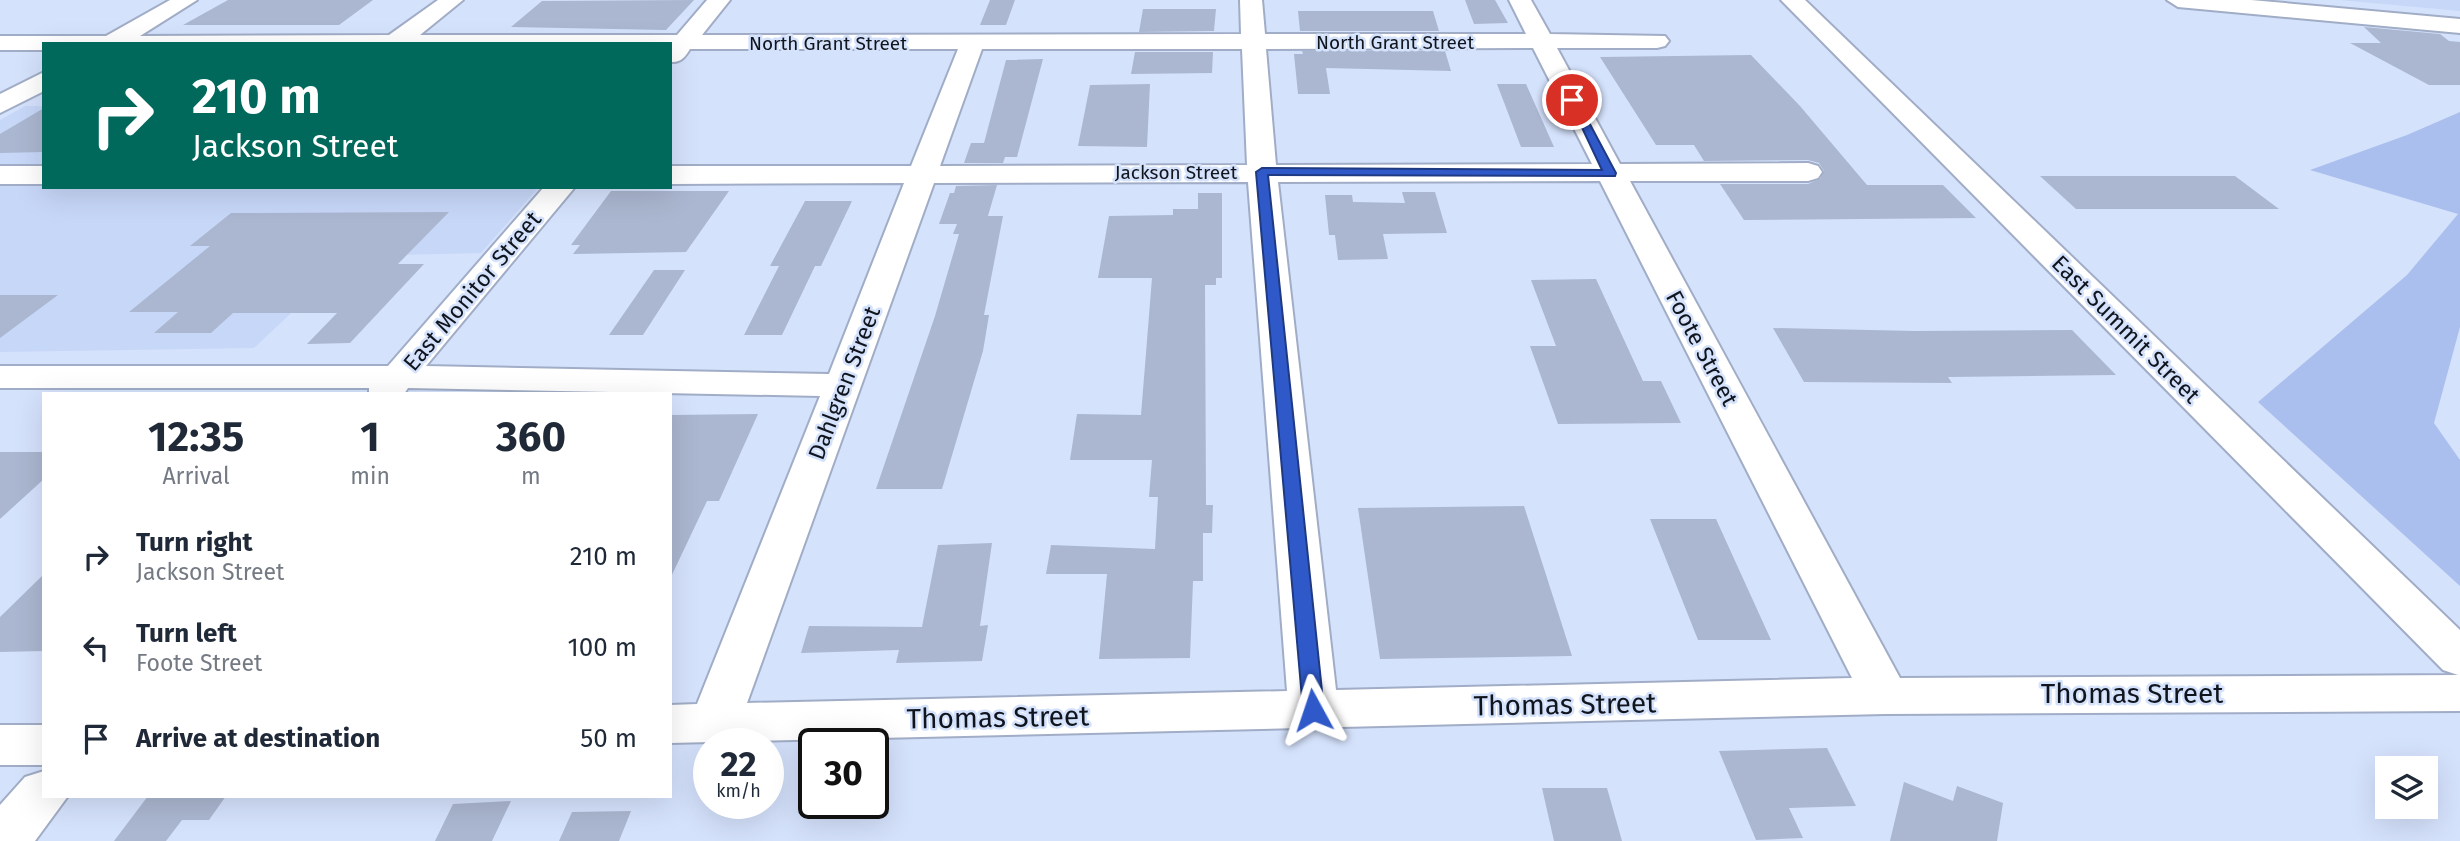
<!DOCTYPE html>
<html lang="en">
<head>
<meta charset="utf-8">
<style>
  body { margin:0; font-family:"Fira Sans",sans-serif; background:#f2f2f3; color:#1f2937; height:100vh; display:flex; flex-direction:column; font-size:26px; white-space:nowrap }
  * { box-sizing:border-box; margin:0 }
  p { font-size:23px; color:#747a83 }
  .icon { flex:none; width:38px; height:38px; fill:none; stroke:currentColor; stroke-width:2; stroke-linecap:round; stroke-linejoin:round }
  .map { position:relative; flex:1; overflow:hidden }
  .side { position:absolute; left:42px; top:392px; width:630px; height:406px; display:flex; flex-direction:column; background:#fff; border-radius:0px; box-shadow:0 7px 28px #0002 }
  .side>* { flex:none }
  .guide { position:absolute; left:42px; top:42px; width:630px; height:147px; border-radius:0px; box-shadow:0 7px 28px #0002; background:#00695c; color:#fff; overflow:hidden }
  .fabs { position:absolute; left:2375px; top:756px; display:grid; gap:14px }
  .fabs a { display:grid; place-items:center; width:63px; height:63px; border-radius:0px; background:#fff; box-shadow:0 7px 28px #0002; font-size:35px }
  .speed { position:absolute; left:693px; top:728px; display:flex; gap:14px; font-size:35px; font-weight:700; text-align:center }
  .speed>* { display:grid; place-content:center; width:91px; height:91px; border-radius:50%; background:#fff; box-shadow:0 7px 28px #0002; line-height:1 }
  .speed small { font-size:18px; font-weight:400 }
  .speed .limit { border:4px solid #111; border-radius:10px; background:#fff; color:#111 }
  .pin { position:absolute; display:grid; place-items:center; width:60px; height:60px; color:#fff; margin:-30px; border:4px solid #fff; border-radius:50%; box-shadow:0 2px 7px #0007 }
  .me { position:absolute; width:77px; margin:-38px; rotate:355deg; stroke-linejoin:round; filter:drop-shadow(0 0 5px #0008) }
  .turn { display:flex; align-items:center; gap:24px; height:147px; padding:0 35px; font-size:32px }
  .turn .icon { width:91px; height:91px; stroke-width:2.5 }
  .turn b { display:block; font-size:49px; line-height:60px }
  .eta { display:flex; justify-content:space-evenly; align-items:center; height:119px; text-align:center }
  .eta b { font-size:42px; font-weight:700; line-height:49px }
  ul { padding:0; list-style:none }
  li { display:flex; align-items:center; gap:21px; height:91px; padding:0 35px }
  li div { flex:1 }
  li b { display:block; font-size:26px }
  li em { font-style:normal }
  .map>svg:first-child { display:block }
  .built { fill:#c7d7f8 }
  .green { fill:#aabfed }
  .building { fill:#abb7d0 }
  .lines { fill:none; stroke-linecap:round; stroke-linejoin:round }
  .minor-casing { stroke:#a1adc6; stroke-width:4 }
  .minor { fill:#fff; fill-rule:evenodd }
  .route { fill:#2f59c8; stroke:#1f3a82; stroke-width:2 }
  .labels { text-anchor:middle; stroke-width:5; stroke-linejoin:round; paint-order:stroke }
  .far-street-label { font-size:19px; fill:#10141d; stroke:#d5e2fc }
  .street-label { font-size:23px; fill:#10141d; stroke:#d5e2fc }
  .near-street-label { font-size:28px; fill:#10141d; stroke:#d5e2fc }
</style>
</head>
<body>
<div class="map">
<svg width="2460" height="841" viewBox="0 0 2460 841">
  <rect width="100%" height="100%" fill="#d5e2fc"/>
  <path class="built" d="M2339,0H2460V11Z
    M25,106H44V187H539L481,253L352,256L254,348L0,352V120Z"/>
  <path class="green" d="M2460,112V327L2434,423L2460,460V586L2258,402L2407,275L2458,214L2310,170L2407,135Z"/>
  <path class="building" d="M228,0H373L339,25H183Z
    M694,0L666,30L511,27L542,1Z
    M990,0H1015L1006,25H980Z
    M1465,0H1495L1508,23L1474,24Z
    M1143,9H1216L1214,31L1139,32Z
    M1298,11H1433L1439,31H1300Z
    M2364,27L2440,34L2449,41L2460,42V85H2429L2350,43H2381Z
    M1302,51H1445L1451,71L1326,68L1330,94H1298L1294,54H1303Z
    M1135,52H1213L1212,73L1131,74Z
    M1751,55L1800,106L1867,185H1943L1976,218L1744,220L1720,184H1808L1820,179L1824,171L1819,163L1808,160L1704,161L1694,145H1656L1600,57Z
    M1043,59L1017,157H1005L1003,163H964L971,143H984L1006,60Z
    M1150,84L1147,147L1078,146L1090,85Z
    M1497,84H1526L1554,147H1521Z
    M44,108V152L0,153V134Z
    M2040,176H2235L2279,209H2076Z
    M997,185L988,216H1003L984,315H989L983,351L942,489H876L935,316L959,234H953L957,224H939L950,193H954L956,186Z
    M611,191H729L686,252L573,254L580,245H571Z
    M1402,192H1435L1447,233L1383,234L1388,259L1338,260L1335,235H1329L1325,195H1352L1353,202L1405,203Z
    M1198,193H1222V278H1216V285H1205L1206,505H1213L1212,533H1203V581H1193L1190,658L1099,659L1107,574H1046L1051,545L1155,549L1158,497H1149L1152,460H1070L1077,414L1141,415L1152,278H1098L1109,216L1173,215V209H1198Z
    M805,201H852L821,266H815L782,335H744L779,266H770Z
    M449,212L398,264H424L350,343L307,344L337,313H233L211,333H154L178,312H129L210,246H190L231,213Z
    M654,270H685L643,335H609Z
    M1596,279L1643,381H1661L1681,423L1558,424L1530,346H1556L1531,280Z
    M0,295H58L0,338Z
    M1773,328L1915,331L2072,330L2116,375L1948,377L1952,383L1804,382Z
    M758,414L719,501H707L670,579V415Z
    M0,452H44V479L0,519Z
    M1524,506L1572,656L1380,659L1358,508Z
    M1650,519H1716L1771,640H1698Z
    M992,543L980,626L988,625L982,661L896,663L899,650L801,653L809,626L922,627L938,545Z
    M44,574V651L0,652V617Z
    M1827,748L1856,806L1789,808L1803,838L1756,840L1719,751Z
    M1904,782L1953,801L1957,786L2003,803L1997,841H1890Z
    M1542,788H1607L1622,841H1554Z
    M148,796H226L209,820H182L166,841H114Z
    M511,801L492,841H435L453,804Z
    M631,811L619,841H559L572,812Z"/>
  <g class="lines">
    <g class="minor-casing">
      <path id="minor" d="M170,0H197L140,36L389,35L438,0H463L420,35H677L707,0H730L702,35L1241,34L1240,0H1262L1265,34H1526L1509,0H1531L1550,34L1665,36L1669,41L1665,46L1657,48H1557L1620,164L1808,163L1818,166L1822,172L1818,178L1808,181H1630L1900,678L2458,675L2443,670L1781,0H1805L2460,630V711L1885,714L670,743V705L697,704L820,396L408,388L404,394H369V388H0V366H388L544,187H575L426,366L829,374L904,183L670,184V166H911L958,49H690C685,57 681,63 670,62V44H44V50H0V36H106ZM1533,48L1592,164L1276,165L1266,49ZM982,49H1242L1247,165L940,166ZM1600,181L1852,678L1336,690L1278,182ZM1248,182L1287,691L747,703L934,183Z
        M2167,0H2251L2460,19V33L2178,7Z
        M44,72V91L0,113V94Z
        M0,166H44V184H0Z
        M0,725H44V765H0Z
        M44,771V796H68L35,841H0V805L25,777Z"/>
    </g>
    <use href="#minor" class="minor"/>
  </g>
  <path class="route" d="M1568,98L1577,100L1616,173L1615,176L1268,175L1324,710L1321,715H1306L1303,710L1256,172L1262,168L1602,170Z"/>
  <g class="labels">
    <g class="far-street-label">
      <text x="1395" y="49">North Grant Street</text>
      <text x="828" y="50">North Grant Street</text>
      <text x="1176" y="179">Jackson Street</text>
    </g>
    <g class="street-label">
      <text transform="translate(472 291) rotate(-50)" y="8">East Monitor Street</text>
      <text transform="translate(2126 329) rotate(45)" y="8">East Summit Street</text>
      <text transform="translate(1702 348) rotate(62)" y="8">Foote Street</text>
      <text transform="translate(844 383) rotate(-69)" y="8">Dahlgren Street</text>
    </g>
    <g class="near-street-label">
      <text x="2132" y="703">Thomas Street</text>
      <text transform="translate(1565 704) rotate(-1)" y="10">Thomas Street</text>
      <text transform="translate(998 717) rotate(-1)" y="10">Thomas Street</text>
    </g>
  </g>
</svg>
<div class="fabs">
<a><svg class="icon" aria-label="layers" viewBox="0 0 24 24"><path d="M12 4l9 5-9 5-9-5zM3 14l9 5 9-5"/></svg></a>
</div>
<div class="speed"><div>22<small>km/h</small></div><div class="limit">30</div></div>
<div class="pin" style="left:1572px;top:100px;background:#d93025"><svg class="icon" aria-label="arrive" viewBox="0 0 24 24"><path d="M6 21V4h12l-3 4 3 4H6"/></svg></div>
<svg class="me" style="left:1313px;top:710px" viewBox="-20 -20 40 40"><path d="M0-17L14 15 0 8-14 15z" fill="#2f59c8" stroke="#fff" stroke-width="4"/></svg>
<div class="guide">
<div class="turn"><svg class="icon" aria-label="right" viewBox="0 0 24 24"><path d="M7 20v-9h11M14 6l5 5-5 5"/></svg><div><b>210 m</b>Jackson Street</div></div>
</div>
<section class="side">
<div class="eta">
<div><b>12:35</b><p>Arrival</p></div>
<div><b>1</b><p>min</p></div>
<div><b>360</b><p>m</p></div>
</div>
<ul>
<li><svg class="icon" aria-label="right" viewBox="0 0 24 24"><path d="M7 20v-9h11M14 6l5 5-5 5"/></svg><div><b>Turn right</b><p>Jackson Street</p></div><em>210 m</em></li>
<li><svg class="icon" aria-label="left" viewBox="0 0 24 24"><path d="M17 20v-9H6M10 6l-5 5 5 5"/></svg><div><b>Turn left</b><p>Foote Street</p></div><em>100 m</em></li>
<li><svg class="icon" aria-label="arrive" viewBox="0 0 24 24"><path d="M6 21V4h12l-3 4 3 4H6"/></svg><div><b>Arrive at destination</b></div><em>50 m</em></li>
</ul>
</section>
</div>
</body>
</html>
